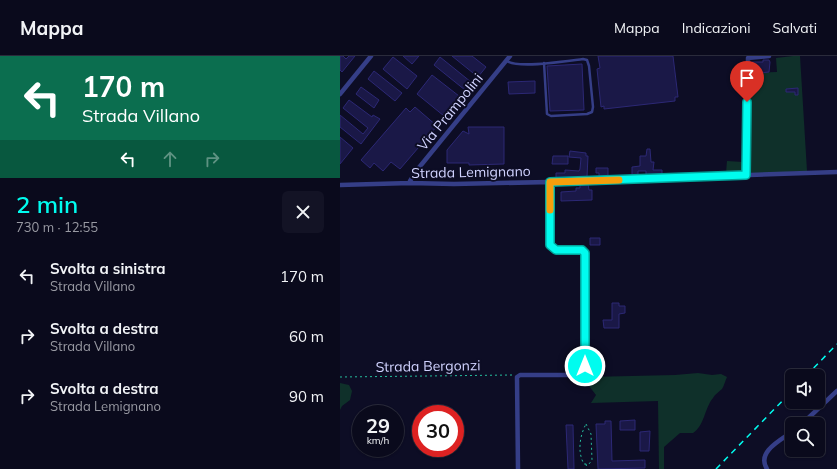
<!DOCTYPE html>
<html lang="it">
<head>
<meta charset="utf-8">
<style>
  body { margin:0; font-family:Mulish,sans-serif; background:#131325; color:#f1f3f6; height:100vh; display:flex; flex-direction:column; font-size:15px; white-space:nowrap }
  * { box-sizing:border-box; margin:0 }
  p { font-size:13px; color:#999aa3 }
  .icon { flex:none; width:22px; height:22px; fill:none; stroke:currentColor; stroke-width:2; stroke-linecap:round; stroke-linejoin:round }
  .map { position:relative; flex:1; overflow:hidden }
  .sheet { display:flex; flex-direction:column; background:#0a0a1c; width:340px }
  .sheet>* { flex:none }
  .hud { background:#0b6e4f; color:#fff; overflow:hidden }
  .controls { position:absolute; left:445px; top:313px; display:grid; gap:8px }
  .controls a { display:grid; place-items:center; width:40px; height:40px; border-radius:6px; background:#0a0a1c; box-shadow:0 1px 3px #0004,0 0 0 1px #2a2b3b; font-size:20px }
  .speed { position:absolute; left:12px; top:349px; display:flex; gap:8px; font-size:20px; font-weight:700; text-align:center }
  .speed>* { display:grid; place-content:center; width:52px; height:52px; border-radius:50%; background:#0a0a1c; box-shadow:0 1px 3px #0004,0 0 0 1px #2a2b3b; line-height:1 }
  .speed small { font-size:10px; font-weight:400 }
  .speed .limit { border:6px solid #d22; background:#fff; color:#111 }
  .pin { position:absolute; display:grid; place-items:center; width:34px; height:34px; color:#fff; margin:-41px -17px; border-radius:50% 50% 50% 0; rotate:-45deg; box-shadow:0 0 4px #0007 }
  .pin .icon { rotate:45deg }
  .me { position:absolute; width:44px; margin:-22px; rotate:0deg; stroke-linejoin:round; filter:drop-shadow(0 0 3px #0008) }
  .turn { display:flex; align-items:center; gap:14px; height:84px; padding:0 16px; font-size:18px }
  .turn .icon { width:52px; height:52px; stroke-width:2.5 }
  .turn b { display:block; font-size:28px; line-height:34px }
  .lanes { display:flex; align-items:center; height:38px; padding:0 16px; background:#0003; justify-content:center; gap:20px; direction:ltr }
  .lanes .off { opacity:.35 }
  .round { display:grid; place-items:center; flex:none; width:42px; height:42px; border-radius:6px; background:#131325 }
  .overview { display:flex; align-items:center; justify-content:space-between; height:68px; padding:0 16px }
  h1 { font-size:24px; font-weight:600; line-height:30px; color:#00fcef }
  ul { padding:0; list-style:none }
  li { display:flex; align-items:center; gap:12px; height:60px; padding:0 16px }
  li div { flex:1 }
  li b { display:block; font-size:15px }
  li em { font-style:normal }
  header { display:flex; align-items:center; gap:24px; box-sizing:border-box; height:56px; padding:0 20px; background:#0a0a1c; border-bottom:1px solid #2a2b3b }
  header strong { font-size:19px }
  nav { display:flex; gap:22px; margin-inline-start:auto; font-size:14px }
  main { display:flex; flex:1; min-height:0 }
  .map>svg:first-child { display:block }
  .green { fill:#0f302a }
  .building { fill:#1a1847; stroke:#2c2875 }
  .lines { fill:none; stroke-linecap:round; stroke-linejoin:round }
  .path { stroke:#26be9e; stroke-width:1; stroke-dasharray:2 3; stroke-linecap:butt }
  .service { stroke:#353e87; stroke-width:2.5 }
  .minor { stroke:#353e87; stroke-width:4.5 }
  .rail { stroke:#00fcef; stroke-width:1.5; stroke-dasharray:6 5; stroke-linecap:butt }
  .route-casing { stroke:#00a49b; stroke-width:10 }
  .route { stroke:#00fcef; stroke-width:7 }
  .slow { stroke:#f59e0b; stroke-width:7 }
  .labels { text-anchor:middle; stroke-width:4; stroke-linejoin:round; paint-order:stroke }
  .street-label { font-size:14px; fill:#d1d3ff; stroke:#0d0d25 }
</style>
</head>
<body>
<header>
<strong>Mappa</strong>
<nav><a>Mappa</a><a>Indicazioni</a><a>Salvati</a></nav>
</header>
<main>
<section class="sheet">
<div class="hud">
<div class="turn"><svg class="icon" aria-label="left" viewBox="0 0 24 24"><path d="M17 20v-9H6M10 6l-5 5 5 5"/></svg><div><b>170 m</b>Strada Villano</div></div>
<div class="lanes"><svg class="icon" aria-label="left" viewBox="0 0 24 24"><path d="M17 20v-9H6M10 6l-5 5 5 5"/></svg><svg class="icon off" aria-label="ahead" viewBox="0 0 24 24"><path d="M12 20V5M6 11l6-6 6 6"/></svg><svg class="icon off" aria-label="right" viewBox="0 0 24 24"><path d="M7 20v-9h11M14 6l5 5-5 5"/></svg></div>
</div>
<div class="overview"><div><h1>2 min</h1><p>730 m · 12:55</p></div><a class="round"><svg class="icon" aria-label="close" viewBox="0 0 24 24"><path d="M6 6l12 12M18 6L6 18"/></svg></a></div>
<ul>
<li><svg class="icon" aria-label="left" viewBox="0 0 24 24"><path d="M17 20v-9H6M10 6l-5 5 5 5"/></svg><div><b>Svolta a sinistra</b><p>Strada Villano</p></div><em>170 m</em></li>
<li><svg class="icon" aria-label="right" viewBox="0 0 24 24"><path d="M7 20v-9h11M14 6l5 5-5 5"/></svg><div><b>Svolta a destra</b><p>Strada Villano</p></div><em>60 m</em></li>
<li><svg class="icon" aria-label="right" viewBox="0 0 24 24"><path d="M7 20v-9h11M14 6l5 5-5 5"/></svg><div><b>Svolta a destra</b><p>Strada Lemignano</p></div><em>90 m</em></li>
</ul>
</section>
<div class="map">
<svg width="497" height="413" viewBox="0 0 497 413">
  <rect width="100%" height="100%" fill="#0d0d25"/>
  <path class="green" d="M453,0H460L467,115L408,118L407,117L410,17L437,16L436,2Z
    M387,105L403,106L402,117H386Z
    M358,317L372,319L381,318L387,321C385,325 384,330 382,333C379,336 375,338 373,342C364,353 365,369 353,377H340L324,391V413H319L318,345L251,347L256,339L249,330L248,321L335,319Z
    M0,327L9,329L12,335L10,344L2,350L0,354Z"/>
  <path class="building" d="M0,0H3L6,3L9,0H15L2,16L0,14Z
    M63,0H79L72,8Z
    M112,0H132L146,11L138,21Z
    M258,0H333L338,41H335V45L264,53V50L261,51L257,13L260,12Z
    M53,1L77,20L67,33L43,13Z
    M100,1L131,26L125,34L94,9Z
    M423,4H429L430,6L429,16L420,17L422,23L415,24L412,17V6H423Z
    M242,8L244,54L210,55L207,10Z
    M34,15L62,37L55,45L28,23Z
    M92,19L119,40L104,60L77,38Z
    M195,25V37L169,38L168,26Z
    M21,31L39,44L34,52L16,38Z
    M458,32V39H455V36H446V33Z
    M9,44L32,61L33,59L40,63L21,88L0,71V59L23,78L28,72L3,52Z
    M75,51L97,70L60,113L51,106L43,115L34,107L30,112L21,104L66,52L70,56Z
    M128,71H164V108L129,109V107H107V94L123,75L129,78Z
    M0,81L13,92L0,108Z
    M307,93H310L311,106H314L313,114H322V118L306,119V115H298V119H292V111L300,110V100H306Z
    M230,95L246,97V100H248L247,121L216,122V117H225V114L239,115L240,113L241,102L229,101Z
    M213,100H228V108H212Z
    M256,112H268V120L259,121V117H256Z
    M248,128L249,134H252V144L221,145V136L236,135V132H240V129Z
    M250,182H260V189H250Z
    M272,247H279V250H285V257L279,258V272H264L263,264H272Z
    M295,364V374H280V365Z
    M265,365H271L272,405L305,404V412L258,413L256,368H265Z
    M226,369H233L234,413H228Z
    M310,375L309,395H300V376Z"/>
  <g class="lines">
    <path class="path" d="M0,321L173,319
      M246,368L251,378L252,404L249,408H244C237,396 240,379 246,368Z
      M246,408L247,413"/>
    <path class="service" d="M167,5C179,13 227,5 243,3L247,4L249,10L253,51L252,56L247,58L211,60L207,58L204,7"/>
    <path class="minor" d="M0,38L31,0
      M406,119L408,2L429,0
      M210,126V189L216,194H242L245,197V310
      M70,127V125L77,114L170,0
      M0,129L70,127L114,128L210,126L497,116
      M462,368L497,335
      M178,413L177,321L180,319H246
      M427,413C416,396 441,384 452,376"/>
    <path class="rail" d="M466,320L497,288
      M376,413L452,335"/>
  </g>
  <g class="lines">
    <g class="route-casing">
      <path id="route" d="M245,310V197L242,194H216L210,189V126L406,119L407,46"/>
    </g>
    <use href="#route" class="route"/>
    <path class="slow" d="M210,154V126L279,124"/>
  </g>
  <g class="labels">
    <g class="street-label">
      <text transform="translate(110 56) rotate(-51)" y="5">Via Prampolini</text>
      <text transform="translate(131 116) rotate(-1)" y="5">Strada Lemignano</text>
      <text transform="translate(88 310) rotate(-1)" y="5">Strada Bergonzi</text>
    </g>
  </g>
</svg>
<div class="controls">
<a><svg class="icon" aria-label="sound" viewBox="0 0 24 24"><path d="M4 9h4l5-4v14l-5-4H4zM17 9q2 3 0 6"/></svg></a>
<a><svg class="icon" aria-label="search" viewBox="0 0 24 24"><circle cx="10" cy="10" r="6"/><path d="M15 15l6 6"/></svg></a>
</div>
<div class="speed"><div>29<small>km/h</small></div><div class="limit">30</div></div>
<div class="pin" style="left:407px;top:46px;background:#d93025"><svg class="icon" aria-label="arrive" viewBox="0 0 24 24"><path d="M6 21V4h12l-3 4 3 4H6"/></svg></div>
<svg class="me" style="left:245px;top:310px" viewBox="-20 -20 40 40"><circle r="17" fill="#00fcef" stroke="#fff" stroke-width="3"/><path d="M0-11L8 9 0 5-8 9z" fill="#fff"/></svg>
</div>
</main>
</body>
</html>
